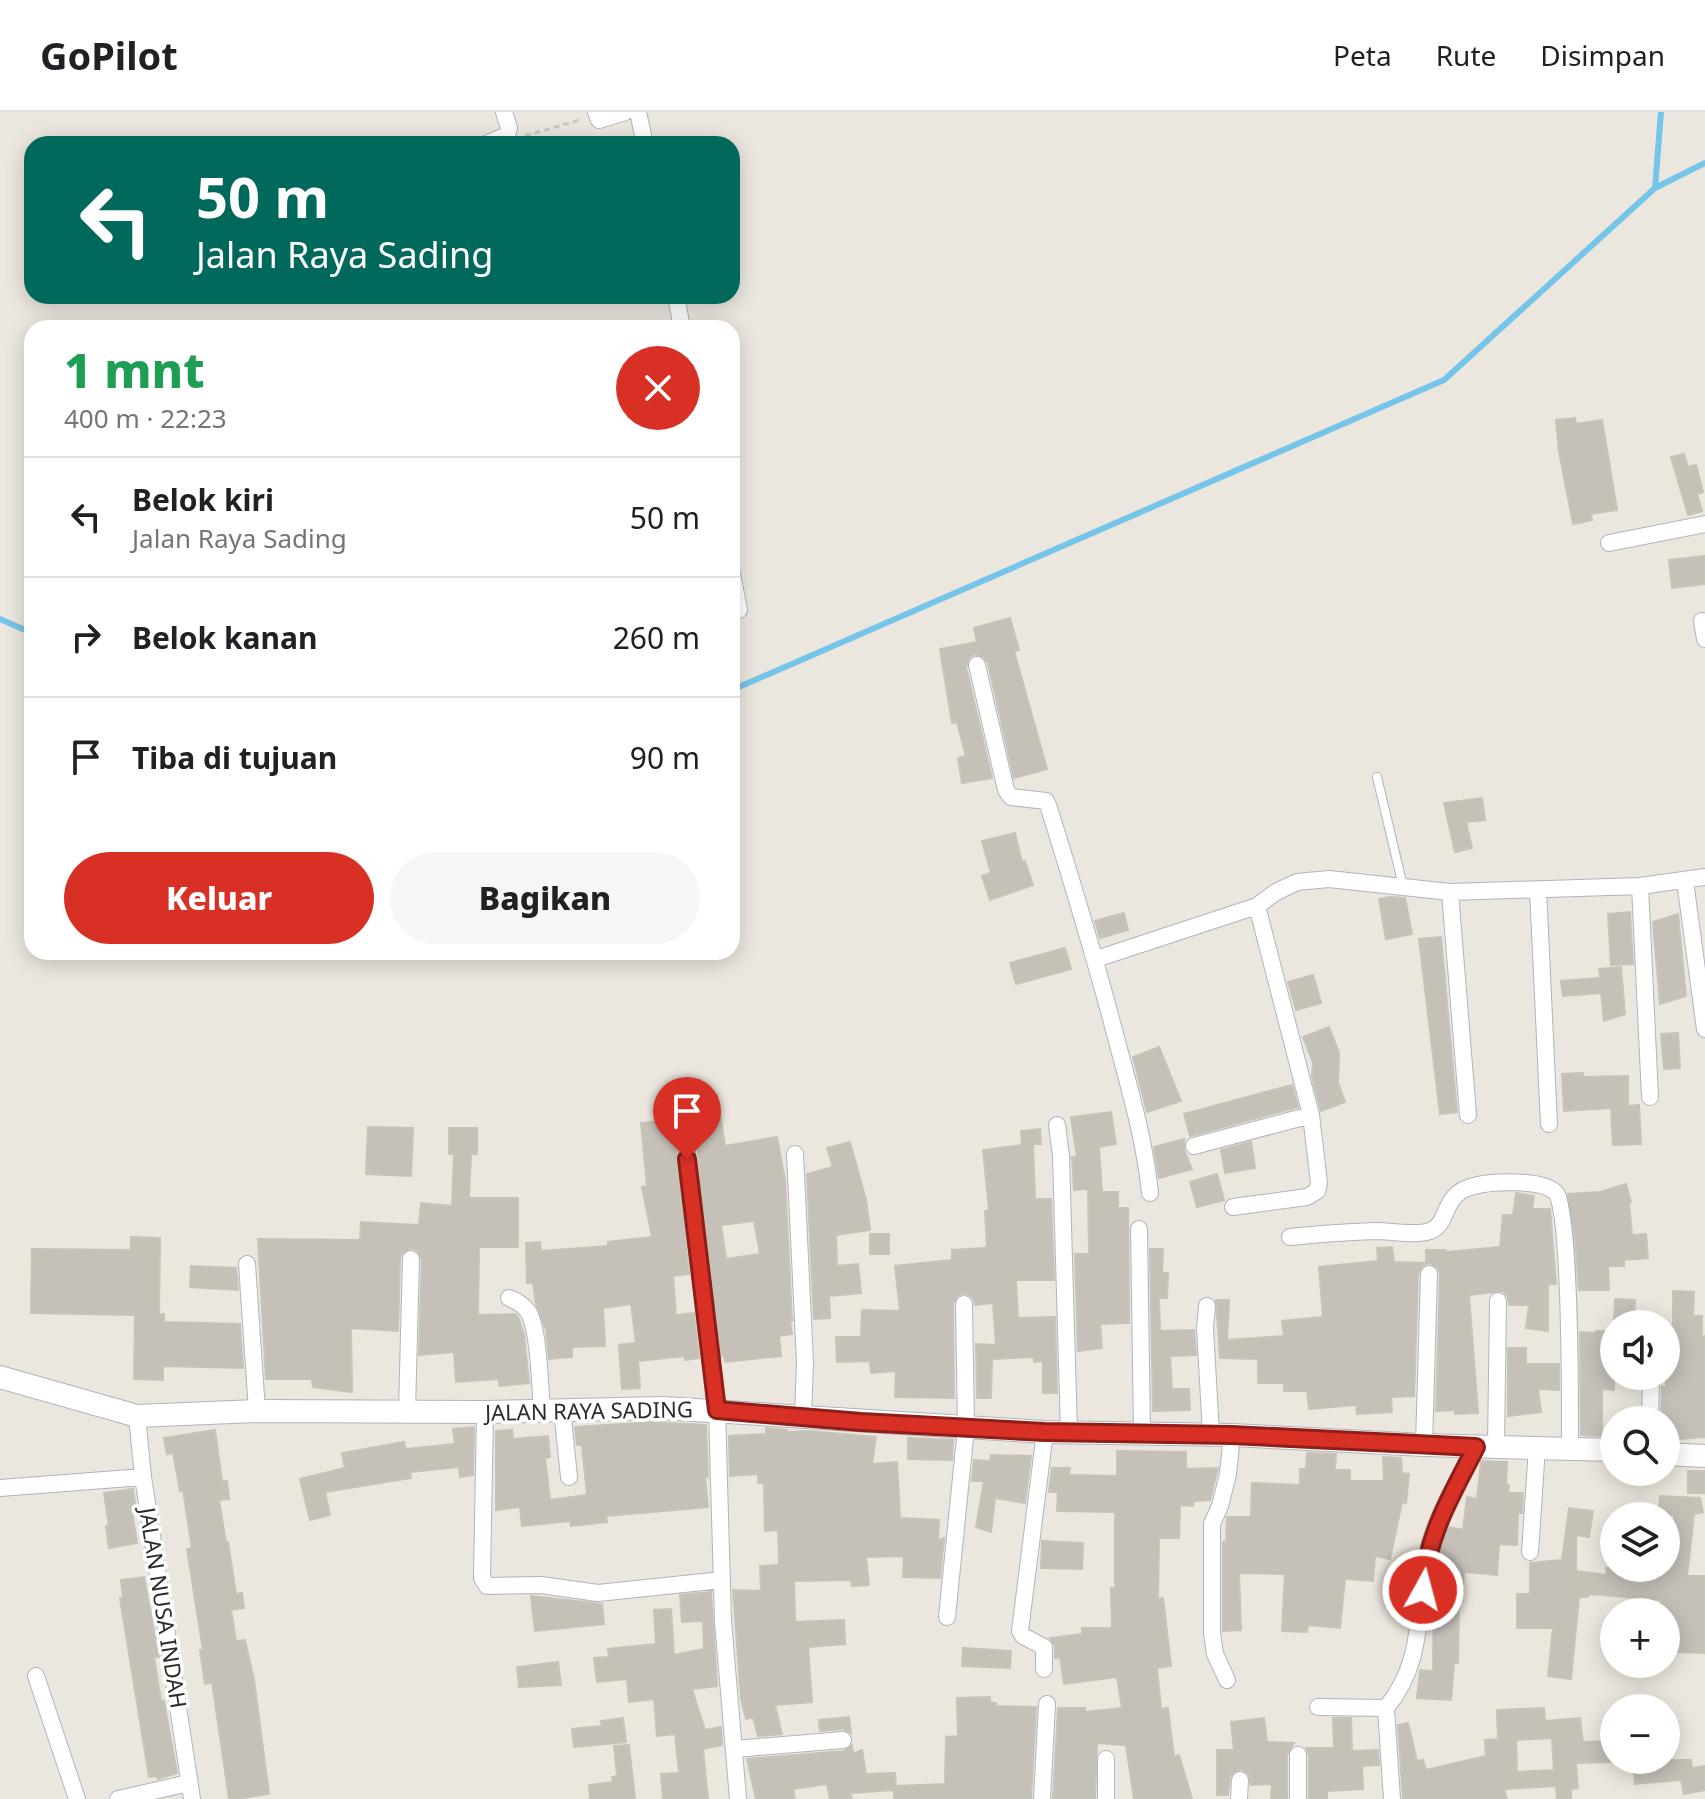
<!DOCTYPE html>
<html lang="id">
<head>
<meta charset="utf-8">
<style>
  body { margin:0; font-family:"Noto Sans",sans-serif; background:#f6f6f6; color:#202124; height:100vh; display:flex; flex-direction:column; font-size:30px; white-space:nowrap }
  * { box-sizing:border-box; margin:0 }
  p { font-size:26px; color:#757577 }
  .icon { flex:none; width:44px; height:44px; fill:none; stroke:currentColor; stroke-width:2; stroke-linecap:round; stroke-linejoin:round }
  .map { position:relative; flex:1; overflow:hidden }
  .drawer { position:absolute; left:24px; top:208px; width:716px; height:640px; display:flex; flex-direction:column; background:#fff; border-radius:24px; box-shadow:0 4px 20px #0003 }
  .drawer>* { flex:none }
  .guide { position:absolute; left:24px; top:24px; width:716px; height:168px; border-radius:24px; box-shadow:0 4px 20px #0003; background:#00695c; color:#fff; overflow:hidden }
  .tools { position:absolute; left:1600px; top:1198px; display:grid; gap:16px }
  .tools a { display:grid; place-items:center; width:80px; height:80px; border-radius:50%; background:#fff; box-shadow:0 4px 20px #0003; font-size:40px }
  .pin { position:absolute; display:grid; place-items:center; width:68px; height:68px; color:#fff; margin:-82px -34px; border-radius:50% 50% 50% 0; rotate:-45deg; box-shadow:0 0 8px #0007 }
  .pin .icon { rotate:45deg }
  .me { position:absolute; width:88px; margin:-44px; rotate:7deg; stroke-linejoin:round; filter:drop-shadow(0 0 6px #0008) }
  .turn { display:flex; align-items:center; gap:28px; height:168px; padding:0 40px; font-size:36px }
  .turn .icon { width:104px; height:104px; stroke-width:2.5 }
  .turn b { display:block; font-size:56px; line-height:68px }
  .round { display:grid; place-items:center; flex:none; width:84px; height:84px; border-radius:42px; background:#f6f6f6 }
  .summary { display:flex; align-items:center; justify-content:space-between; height:136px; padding:0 40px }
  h1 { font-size:48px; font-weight:800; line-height:60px; color:#1e9e55 }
  .action { display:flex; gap:16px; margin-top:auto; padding:16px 40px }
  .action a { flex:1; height:92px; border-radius:48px; background:#d93025; color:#fff; font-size:32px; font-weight:800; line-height:92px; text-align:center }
  .action a+a { background:#f6f6f6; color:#202124 }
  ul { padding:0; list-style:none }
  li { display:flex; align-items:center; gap:24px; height:120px; padding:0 40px; border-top:2px solid #e0e0e0 }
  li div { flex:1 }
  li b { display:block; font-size:30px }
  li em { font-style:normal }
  header { display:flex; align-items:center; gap:48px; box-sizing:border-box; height:112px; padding:0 40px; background:#fff; border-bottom:2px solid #e0e0e0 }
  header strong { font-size:38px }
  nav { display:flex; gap:44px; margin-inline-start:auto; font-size:28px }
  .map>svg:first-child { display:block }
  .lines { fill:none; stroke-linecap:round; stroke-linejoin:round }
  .stream { stroke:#75c5ea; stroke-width:6 }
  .building { fill:#c5c1b9; stroke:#c8c3b7; stroke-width:2; fill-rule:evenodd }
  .lane-casing { stroke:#b1b3be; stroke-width:10 }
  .street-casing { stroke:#b1b3be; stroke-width:18 }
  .secondary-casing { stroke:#b1b3be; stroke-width:24 }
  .path { stroke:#c8c8c8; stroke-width:3; stroke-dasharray:6 4; stroke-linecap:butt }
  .lane { stroke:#fff; stroke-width:8 }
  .street { stroke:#fff; stroke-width:16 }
  .secondary { stroke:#fff; stroke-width:22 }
  .route-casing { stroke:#8d1f18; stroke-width:20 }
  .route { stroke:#d93025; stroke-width:14 }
  .labels { text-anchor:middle; stroke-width:7; stroke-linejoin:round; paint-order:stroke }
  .street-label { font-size:22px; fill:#2b2b2b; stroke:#fff }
</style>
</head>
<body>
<header>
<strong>GoPilot</strong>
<nav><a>Peta</a><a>Rute</a><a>Disimpan</a></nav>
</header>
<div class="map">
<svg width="1705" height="1687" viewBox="0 0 1705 1687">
  <rect width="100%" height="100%" fill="#ece7de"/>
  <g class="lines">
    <path class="stream" d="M1655,76L1661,0
      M0,507L32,521
      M732,578L1444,268L1655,76L1705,51"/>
  </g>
  <path class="building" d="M1575,306L1576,312L1602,308L1617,398L1591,402L1592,408L1573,412L1559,339L1556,308Z
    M1684,342L1688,355L1696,353L1703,380L1697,382L1702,399L1688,403L1671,345Z
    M1705,444V472L1672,476L1669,448Z
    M1010,506L1019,538L1014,539L1047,657L1014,666L988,551L984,545L975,542L969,546L966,555L992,666L962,671L958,646L966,644L957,610L952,611L940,537L977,530L974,516Z
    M1482,686L1485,708L1466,710L1472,736L1455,740L1444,691Z
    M1015,721L1022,750L1025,749L1033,773L990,788L982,764L991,761L982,729Z
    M1390,785L1405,786L1412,822L1386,827L1379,787Z
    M1630,800L1633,852L1611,853L1608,802Z
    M1124,801L1128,818L1100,826L1095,809Z
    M1678,802L1686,884L1660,892L1653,810Z
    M1441,825L1457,1000L1440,1002L1419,827Z
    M1065,836L1071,857L1016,872L1010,851Z
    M1621,855L1625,902L1604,909L1601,881L1563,884L1561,869L1600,866L1599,857Z
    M1313,863L1321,891L1296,898L1288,870Z
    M1329,915L1339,941L1338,971L1345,990L1321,999L1312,965L1313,951L1303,925Z
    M1678,921L1680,956L1664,957L1661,922Z
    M1159,935L1181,989L1147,1000L1133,945Z
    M1583,961V965L1628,964V994L1639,993L1641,1032L1613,1033L1611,996L1564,999L1562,962Z
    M700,968L703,985L717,983L725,1034L777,1025L785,1068L792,1209H790L792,1222L779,1224L781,1244L725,1250L724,1243L721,1244L703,1097L694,996L688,987H680L678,971ZM754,1109L760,1142L726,1147L721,1113Z
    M1292,973L1298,995L1190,1024L1184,1002Z
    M1111,1000L1116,1032L1099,1035L1102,1080H1118V1096H1128L1129,1211L1100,1212L1102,1236L1078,1239L1075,1142H1089L1088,1077L1074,1078L1072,1045H1077L1071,1005Z
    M673,1008L689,1162L673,1164L676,1203L694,1201L699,1246L685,1248V1244L638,1249L640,1276L622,1277L619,1233L636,1231L631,1192L603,1196L605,1234L572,1235V1245L549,1247L546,1218L536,1192L533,1171H527L526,1131L540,1130L541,1139L608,1134V1130L652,1125L642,1075L647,1074L641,1011Z
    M368,1015L413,1016L411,1064L366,1062Z
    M449,1016H477V1042H471L469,1086H518V1135H479L478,1203L515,1202L518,1205L524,1223L529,1271L499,1274V1267L456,1270L454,1240L419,1243L422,1147L417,1138L411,1136L402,1141L400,1147L398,1219L351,1216L352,1280L313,1275L312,1267H266L258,1127L360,1128L361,1110L419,1113L421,1091L452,1094L454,1042H449Z
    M1040,1017L1041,1032H1033L1035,1087H1051L1054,1168H1016L1018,1206L1055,1205L1057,1281H1043V1249L1034,1250V1245L992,1247L991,1286H977L976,1232L996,1233L993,1191L975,1193L973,1186L965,1181L958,1183L953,1192L954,1286L895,1285L896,1259L871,1261L870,1249L837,1250L836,1225H861L862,1198L900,1199L895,1154L952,1148V1138L984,1136L987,1134L985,1099L989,1098L983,1038L1022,1033L1021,1019Z
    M1184,1027V1038L1192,1057L1159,1066L1154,1035Z
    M850,1030L866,1088L870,1118L836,1123L837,1154L858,1152L861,1181L829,1184L830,1206L814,1207L807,1062L833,1055L827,1036Z
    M1251,1030L1255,1056L1225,1061L1221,1038Z
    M1217,1062L1224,1088L1197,1095L1190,1070Z
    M1626,1072L1631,1090L1629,1091L1632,1123L1646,1122L1648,1146L1624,1148V1154H1608L1609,1178H1579L1575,1121L1568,1082L1600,1080Z
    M1516,1081L1534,1084L1532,1097H1550L1556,1172H1548V1219L1526,1216L1529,1193H1509L1508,1184L1503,1179L1469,1183L1478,1301L1455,1302V1298L1436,1299L1440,1162L1438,1156L1430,1151L1423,1153L1418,1162L1414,1284L1391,1285L1392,1300L1357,1302L1356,1293L1309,1297L1307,1279H1284V1271H1258V1247L1220,1246L1216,1188H1229L1227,1228L1284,1224L1282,1209L1323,1205L1319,1155L1378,1149L1377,1136L1392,1135L1394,1150L1426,1151V1138H1446V1140L1500,1135L1503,1103H1513Z
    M870,1122H889V1142H870Z
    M131,1125L160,1126L159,1202H164V1210L240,1212L243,1256L163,1254V1268L134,1267L135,1203L31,1201L32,1137L131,1138Z
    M1150,1137H1163L1162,1161H1168L1167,1186H1159L1160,1219L1194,1218L1196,1243L1170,1244L1172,1277H1189L1190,1298L1153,1299Z
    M191,1154L236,1156L238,1178L190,1175Z
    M1673,1179L1694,1180L1693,1204H1702V1225L1705,1224V1325L1666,1328V1308H1661L1662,1275H1666V1213H1673Z
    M1615,1187L1635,1188L1634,1212H1614Z
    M1596,1219H1614V1278L1602,1277V1324L1581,1323L1580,1220L1596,1221Z
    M1508,1236H1526V1252H1559V1278L1538,1277L1541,1300L1508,1304Z
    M654,1310L706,1313L708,1365H705L708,1395L606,1404L607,1410L571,1414L570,1409L522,1414L520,1395L496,1398V1319L512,1318L513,1327L548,1324L550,1345L545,1346L550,1388L587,1383L582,1333H577L575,1315Z
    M474,1315L473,1363L460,1365L459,1355L410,1360L411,1366L325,1380L330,1403L310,1408L300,1367L345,1356L342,1341L404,1330L406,1337L455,1332L453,1317Z
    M766,1316L787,1318V1320L808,1319L876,1325L872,1352L897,1350L900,1406L939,1408L938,1428L944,1426L940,1466L903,1465L904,1444L866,1445L869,1473L852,1474L851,1468L794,1469L795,1510L844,1508L845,1532L808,1535L812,1590L775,1593L782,1622L758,1624L753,1605L746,1607L741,1587L733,1478L761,1479L760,1454L779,1453L778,1418L765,1419L764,1371H758V1362L730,1364L729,1324L766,1322Z
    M215,1318L222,1370L227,1369L229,1387L219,1388L226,1431L228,1430L236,1482L242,1481L244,1496L231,1498L236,1529L245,1528L254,1568L269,1682L236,1687H229L212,1570L205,1572L200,1538H203L187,1437L192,1436L183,1378L180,1379L173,1341L167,1342L164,1326Z
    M908,1326L953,1328L952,1348L908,1347Z
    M1117,1339L1186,1340V1357L1218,1356L1210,1388L1194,1389L1193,1394L1180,1393L1179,1426H1159L1158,1487L1163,1486L1171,1554L1157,1556L1161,1597L1168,1596L1174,1645L1179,1643L1192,1687H1134L1126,1633L1097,1631L1095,1687H1053L1058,1596H1085V1600L1122,1596L1117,1565L1064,1572L1060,1545L1055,1546V1534L1050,1526L1082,1522V1516H1112L1111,1476H1115V1400L1057,1399L1058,1380H1049L1052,1356H1070L1069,1363L1117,1364Z
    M1307,1341L1336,1342L1335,1358H1350V1369H1384L1383,1345L1401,1346L1402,1361L1409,1362L1406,1391L1402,1390L1390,1447L1375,1444L1373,1469L1345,1467L1340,1516L1308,1513L1307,1520L1282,1519L1285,1462L1239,1461L1241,1518L1223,1519V1430H1226L1227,1405H1251L1252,1371L1300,1373V1357H1306Z
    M991,1343L1031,1344L1025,1391L995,1386L991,1420L976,1415L984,1369H972L974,1348L990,1349Z
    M1481,1349L1507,1350L1506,1372L1509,1373L1508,1381H1523L1522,1401H1518L1517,1433L1499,1432L1497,1463L1464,1460L1462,1484H1459L1458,1551H1454L1451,1588L1417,1586L1420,1558L1433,1559L1434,1468L1443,1428L1448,1415L1463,1418L1467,1385L1477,1387Z
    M1688,1359H1705V1381H1688Z
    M133,1377L136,1399L132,1400L137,1431L109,1436L106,1414H109L104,1381Z
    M1660,1384L1700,1386L1703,1400L1694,1402L1687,1464H1705V1541L1677,1540V1510H1666V1500H1660L1661,1488L1589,1482L1588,1485H1579L1571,1567L1548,1564L1553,1516H1517V1482H1530V1451L1562,1448L1569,1396L1593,1399L1589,1425L1576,1423V1459L1607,1463L1606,1456H1668L1672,1436L1674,1403H1659Z
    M1042,1429L1083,1431L1082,1457L1041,1456Z
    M144,1465L159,1545H154L161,1589H164L177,1661L158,1667L157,1664L149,1665L120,1486H123L121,1468Z
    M711,1480L717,1574L692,1577L705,1618L721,1615L722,1633L703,1637L708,1687H663L661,1662L679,1661L675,1622L657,1624L654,1587L629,1590L627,1567L597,1570L594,1546L609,1545L608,1537L656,1532L654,1498L671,1497L674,1543L704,1537L703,1509L682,1510L680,1483Z
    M531,1484L602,1492L604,1512L535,1519Z
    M963,1536L1011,1539L1010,1556L962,1554Z
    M558,1550L561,1573L519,1575L517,1555Z
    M990,1585V1590L996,1591V1594L1036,1595L1031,1687H894V1678L850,1681L852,1687H830L827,1672L793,1677L795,1687H756L747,1647L844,1639L852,1633L853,1642L862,1638L866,1662L895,1661L896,1674L945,1672L946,1625L958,1624L957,1586Z
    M1544,1596L1545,1609L1580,1606L1583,1630L1612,1629L1613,1650L1576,1651L1578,1676L1571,1677V1687H1557L1556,1674L1504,1677L1507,1687H1403L1398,1613L1408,1611L1417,1649L1423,1648L1426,1658L1486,1644L1485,1628L1498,1627L1497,1598ZM1552,1626L1554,1658L1517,1660L1516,1628Z
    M849,1605L851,1621L843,1617L820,1619L819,1608Z
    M623,1606L626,1630L574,1635L572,1617L602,1614L601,1609Z
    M1264,1606L1267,1630L1294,1631L1287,1643V1687H1271L1272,1672L1251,1673L1249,1662L1241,1657L1230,1663L1228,1683H1217V1638H1234L1231,1610Z
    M1333,1606H1351L1352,1639L1378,1638L1379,1653L1362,1654L1363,1677L1327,1679V1687H1309V1643L1306,1636H1334Z
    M629,1633L635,1687H590L589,1673L613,1670L612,1665L617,1664L614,1634Z
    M1633,1648H1691L1692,1656L1705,1654V1678L1684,1682L1681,1668L1635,1672Z"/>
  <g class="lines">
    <g class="lane-casing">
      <path id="lane" d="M1377,665L1403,774"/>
    </g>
    <g class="street-casing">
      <path id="street" d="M596,0L599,8L625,0
        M638,0L645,32
        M486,32L507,23L509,16L504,0
        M676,184L682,216
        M1609,431L1705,412
        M732,462L739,498
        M1702,509L1705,527
        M977,553L1006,678L1011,685L1046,689L1049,696C1074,776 1098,856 1119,937C1132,985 1145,1032 1150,1081
        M1685,769L1705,917
        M1640,774L1650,985
        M1538,777L1549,1012
        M1450,780L1468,1003
        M1096,847L1257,794L1276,780L1297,770L1329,767L1450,780L1640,774L1705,765
        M683,997L692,1098L717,1298L723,1509L738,1687
        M1057,1013L1061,1044L1069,1320
        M1194,1034L1311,1003
        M795,1042L805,1250L803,1305
        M1233,1095L1307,1085L1317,1079L1319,1071L1311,1003L1257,794
        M1139,1117L1142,1321
        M1290,1125C1318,1122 1347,1120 1375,1119C1391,1119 1415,1124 1430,1119C1451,1111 1440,1082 1474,1074C1492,1069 1543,1067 1556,1081C1571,1096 1570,1302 1570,1335
        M247,1152L257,1299
        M509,1186C518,1190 524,1193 529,1201C539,1220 540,1275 542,1298
        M1207,1194L1205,1216L1211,1322
        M562,1297L569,1365
        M407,1299L411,1147
        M485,1300L482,1466L487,1474L541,1473L598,1481L722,1468
        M137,1304L143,1365L192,1687
        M1650,1308L1651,1264
        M1424,1333L1429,1162
        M1496,1334L1498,1189
        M0,1376L143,1365
        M1530,1440L1537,1335
        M947,1505L966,1316L964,1192
        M1044,1557V1535L1023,1524L1020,1519L1045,1320
        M36,1564L77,1687
        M1227,1568L1215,1542L1212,1521V1412L1220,1394L1228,1362L1232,1323
        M1318,1595L1386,1596
        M735,1637L843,1628
        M1106,1647V1687
        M118,1687L189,1671
        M1042,1687L1047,1592
        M1239,1687L1240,1668
        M1298,1687V1643
        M1392,1687L1386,1596C1430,1543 1413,1485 1432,1425C1442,1394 1461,1364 1476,1335"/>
    </g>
    <g class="secondary-casing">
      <path id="secondary" d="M0,1265L137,1304L257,1299L485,1300L663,1296L1045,1320L1232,1323L1424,1333L1614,1338
        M1666,1342L1705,1344"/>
    </g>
    <path class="path" d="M525,24L579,8"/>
    <use href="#lane" class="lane"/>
    <use href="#street" class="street"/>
    <use href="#secondary" class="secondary"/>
  </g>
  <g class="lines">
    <g class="route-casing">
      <path id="route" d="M687,1047L717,1298L861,1310L1045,1320L1232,1323L1476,1335C1452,1382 1426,1425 1423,1478"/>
    </g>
    <use href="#route" class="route"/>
  </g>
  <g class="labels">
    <g class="street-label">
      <text transform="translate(589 1299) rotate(-1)" y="8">JALAN RAYA SADING</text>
      <text transform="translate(163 1496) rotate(81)" y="8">JALAN NUSA INDAH</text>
    </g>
  </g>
</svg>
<div class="tools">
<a><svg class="icon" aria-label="sound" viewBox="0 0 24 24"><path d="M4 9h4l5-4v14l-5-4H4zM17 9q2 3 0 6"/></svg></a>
<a><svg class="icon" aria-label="search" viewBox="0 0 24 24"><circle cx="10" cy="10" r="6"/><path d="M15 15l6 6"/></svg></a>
<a><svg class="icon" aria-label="layers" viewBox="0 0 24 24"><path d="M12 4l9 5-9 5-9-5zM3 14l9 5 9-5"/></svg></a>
<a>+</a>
<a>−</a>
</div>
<div class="pin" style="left:687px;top:1047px;background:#d93025"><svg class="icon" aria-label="arrive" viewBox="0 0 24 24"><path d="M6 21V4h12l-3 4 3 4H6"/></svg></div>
<svg class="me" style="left:1423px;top:1478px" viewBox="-20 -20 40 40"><circle r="17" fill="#d93025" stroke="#fff" stroke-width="3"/><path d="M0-11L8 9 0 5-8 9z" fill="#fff"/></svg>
<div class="guide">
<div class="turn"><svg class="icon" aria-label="left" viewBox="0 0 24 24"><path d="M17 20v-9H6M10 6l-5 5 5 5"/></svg><div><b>50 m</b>Jalan Raya Sading</div></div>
</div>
<section class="drawer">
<div class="summary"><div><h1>1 mnt</h1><p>400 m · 22:23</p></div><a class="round" style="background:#d93025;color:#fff"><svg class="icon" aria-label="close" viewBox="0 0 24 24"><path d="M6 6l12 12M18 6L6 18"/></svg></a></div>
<ul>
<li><svg class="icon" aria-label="left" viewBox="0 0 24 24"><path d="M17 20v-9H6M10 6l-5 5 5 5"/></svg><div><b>Belok kiri</b><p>Jalan Raya Sading</p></div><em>50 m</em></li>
<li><svg class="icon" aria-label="right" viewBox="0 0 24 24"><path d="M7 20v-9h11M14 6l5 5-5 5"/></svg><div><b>Belok kanan</b></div><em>260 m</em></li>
<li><svg class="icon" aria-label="arrive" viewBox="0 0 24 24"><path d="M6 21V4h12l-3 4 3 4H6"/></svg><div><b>Tiba di tujuan</b></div><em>90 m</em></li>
</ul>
<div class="action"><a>Keluar</a><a>Bagikan</a></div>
</section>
</div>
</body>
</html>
